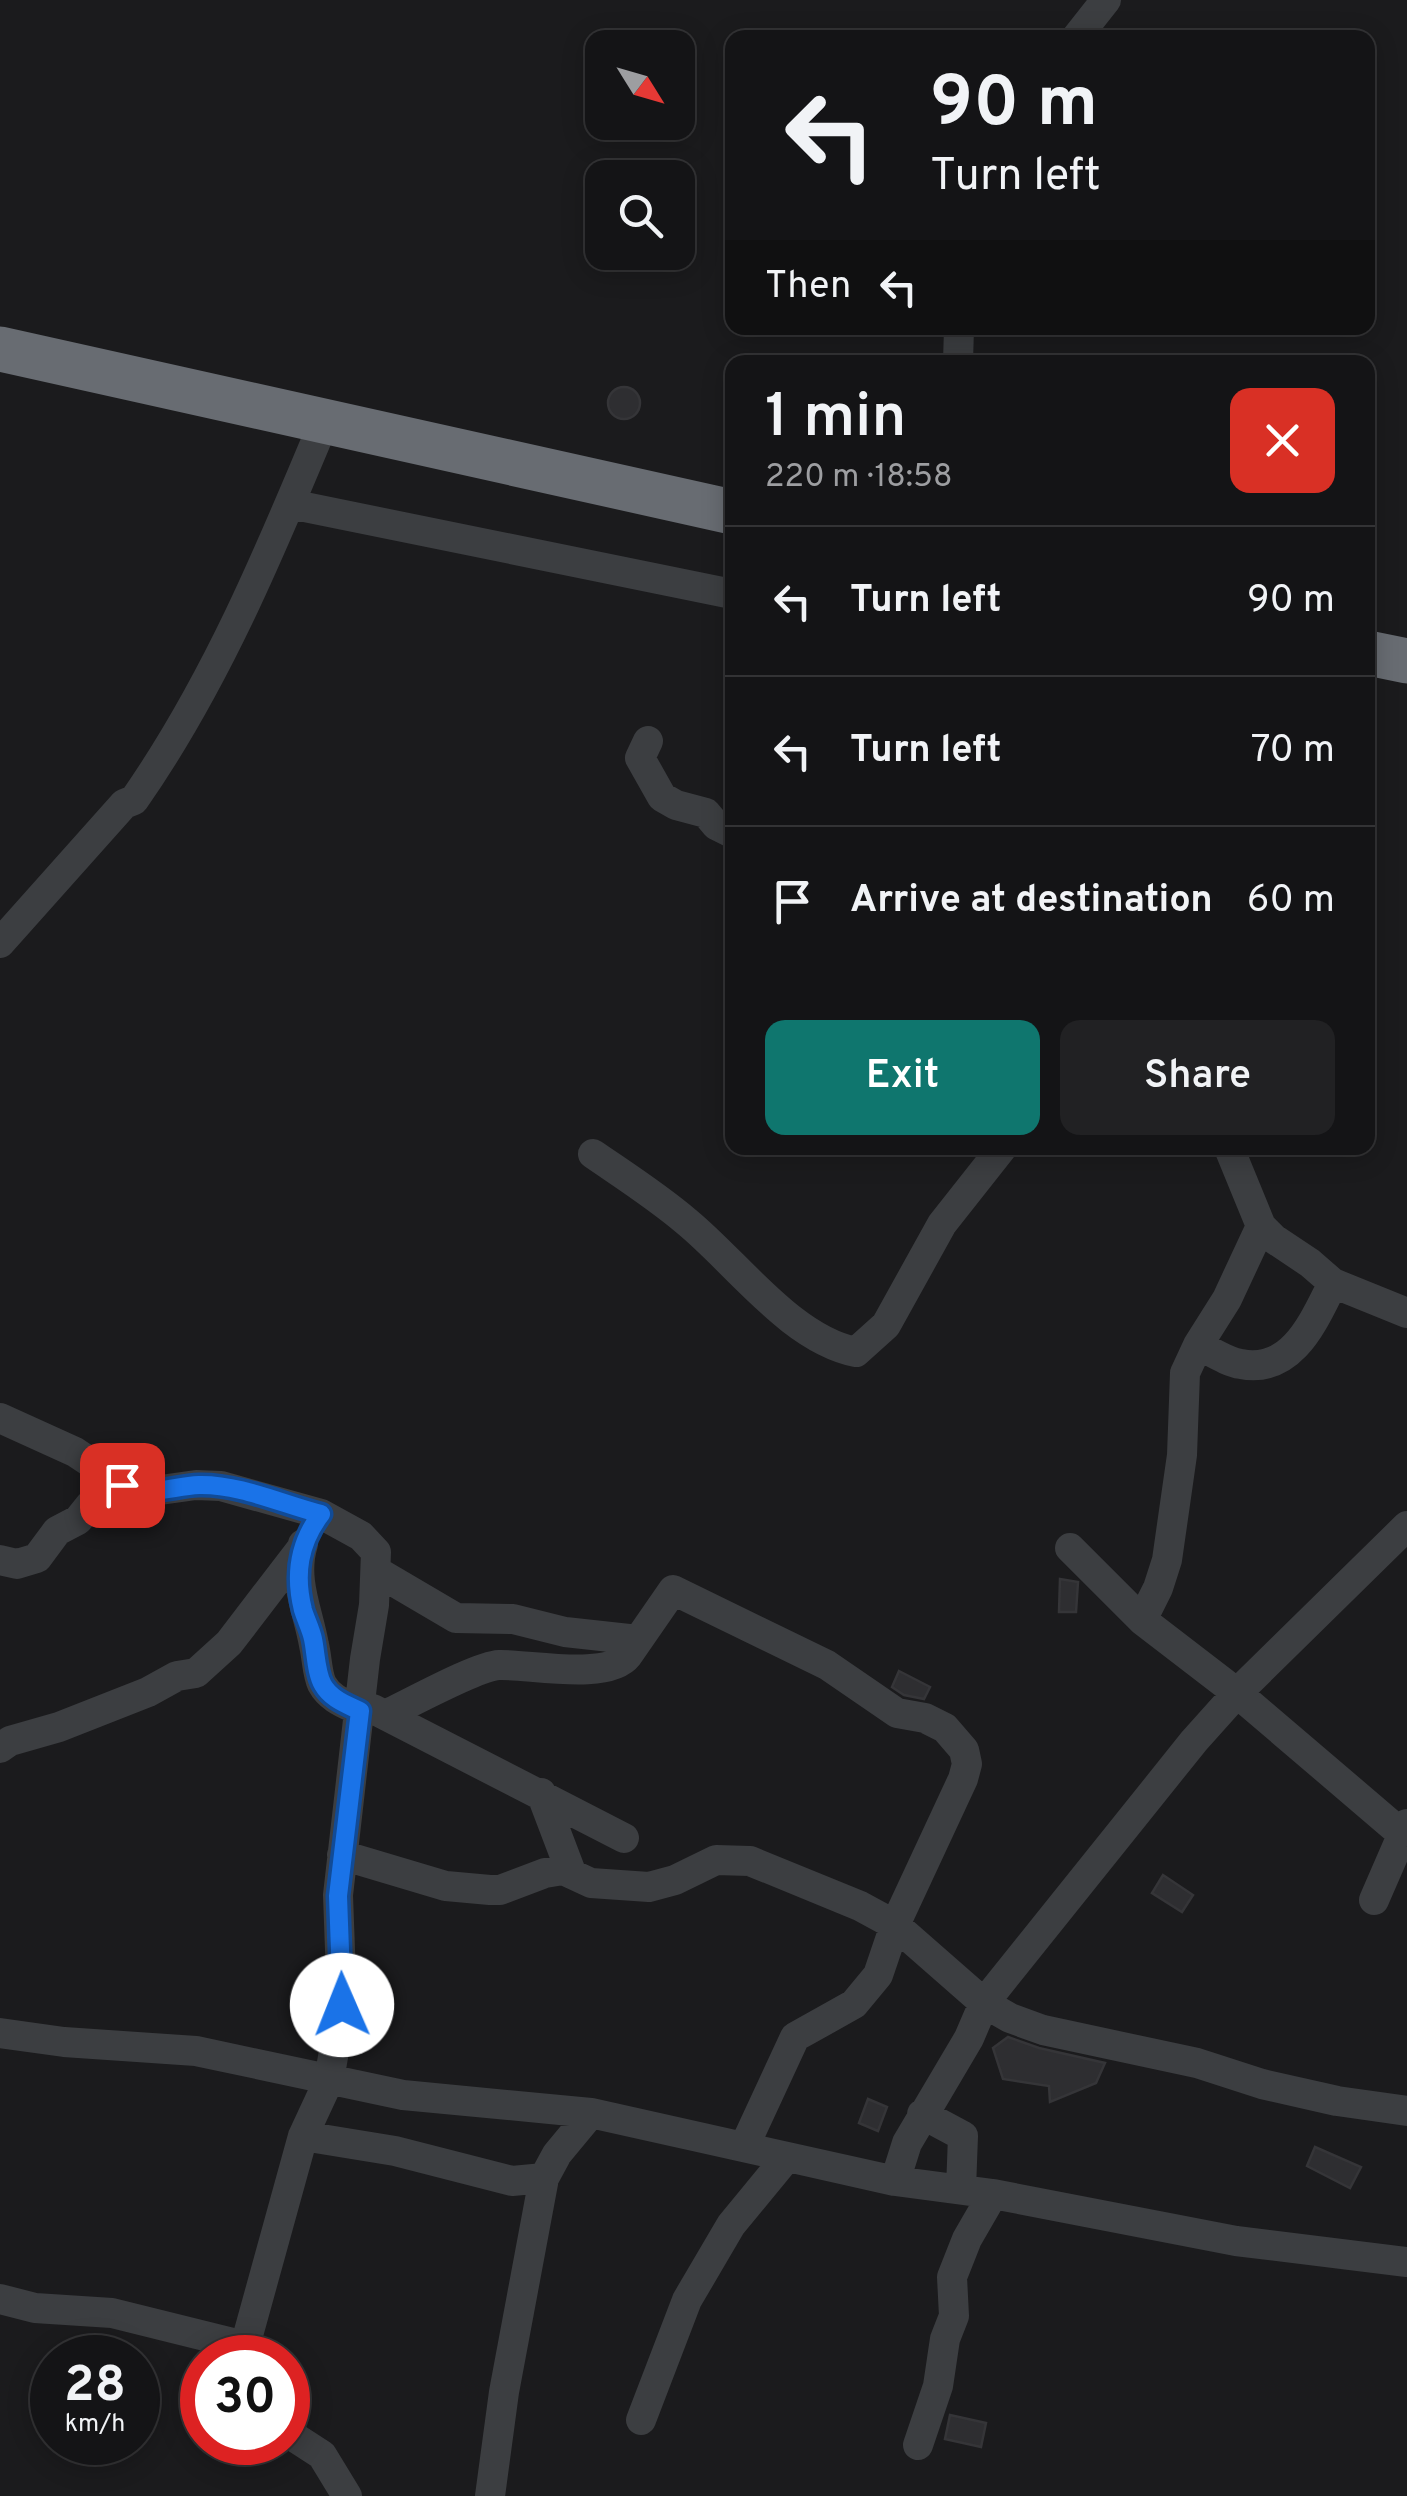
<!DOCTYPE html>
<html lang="en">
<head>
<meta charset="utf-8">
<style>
  body { margin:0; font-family:Overpass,sans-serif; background:#212123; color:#f1f3f6; height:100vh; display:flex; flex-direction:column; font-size:38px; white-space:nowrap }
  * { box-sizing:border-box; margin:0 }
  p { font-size:32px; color:#9d9ea1 }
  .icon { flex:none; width:55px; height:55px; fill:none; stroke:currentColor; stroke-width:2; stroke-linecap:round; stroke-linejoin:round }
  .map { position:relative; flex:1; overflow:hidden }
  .side { position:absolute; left:725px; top:355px; width:650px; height:800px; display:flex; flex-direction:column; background:#141416; border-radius:20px; box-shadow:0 5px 25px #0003,0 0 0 2px #333335 }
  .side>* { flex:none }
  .guide { position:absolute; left:725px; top:30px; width:650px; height:305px; border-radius:20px; box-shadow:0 5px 25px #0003,0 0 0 2px #333335; background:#141416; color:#f1f3f6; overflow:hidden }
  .needle { width:65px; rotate:127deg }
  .buttons { position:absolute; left:585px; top:30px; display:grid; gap:20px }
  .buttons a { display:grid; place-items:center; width:110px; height:110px; border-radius:20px; background:#141416; box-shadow:0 5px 25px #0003,0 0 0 2px #333335; font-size:50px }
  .speed { position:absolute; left:30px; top:2335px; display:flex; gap:20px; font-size:50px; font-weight:700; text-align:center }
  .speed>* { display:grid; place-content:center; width:130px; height:130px; border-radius:50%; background:#141416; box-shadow:0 5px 25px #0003,0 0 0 2px #333335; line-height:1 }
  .speed small { font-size:25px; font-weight:400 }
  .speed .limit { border:15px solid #d22; background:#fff; color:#111 }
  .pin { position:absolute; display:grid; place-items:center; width:85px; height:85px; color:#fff; margin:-42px; border-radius:20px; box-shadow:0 5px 15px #0006 }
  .me { position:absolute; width:110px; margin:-55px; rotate:359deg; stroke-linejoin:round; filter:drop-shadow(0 0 8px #0008) }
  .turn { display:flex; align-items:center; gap:35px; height:210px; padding:0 40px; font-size:45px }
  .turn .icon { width:130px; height:130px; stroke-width:2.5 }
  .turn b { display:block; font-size:70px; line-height:85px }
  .then { display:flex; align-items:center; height:95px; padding:0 40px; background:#0003; gap:20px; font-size:38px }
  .round { display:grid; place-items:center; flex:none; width:105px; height:105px; border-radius:20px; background:#212123 }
  .head { display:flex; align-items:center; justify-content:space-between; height:170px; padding:0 40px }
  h1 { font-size:60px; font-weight:600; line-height:75px }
  .action { display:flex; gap:20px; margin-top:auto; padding:20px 40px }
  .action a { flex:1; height:115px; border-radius:20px; background:#0f766e; color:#fff; font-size:40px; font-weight:600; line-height:115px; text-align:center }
  .action a+a { background:#212123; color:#f1f3f6 }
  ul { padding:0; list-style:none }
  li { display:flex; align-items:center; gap:30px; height:150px; padding:0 40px; border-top:2px solid #333335 }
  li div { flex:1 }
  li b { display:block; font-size:38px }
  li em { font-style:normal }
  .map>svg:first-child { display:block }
  .building { fill:#2e2e31; stroke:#353538; stroke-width:2.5 }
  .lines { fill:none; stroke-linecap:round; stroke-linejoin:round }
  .minor { stroke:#3c3e41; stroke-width:30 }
  .highway { stroke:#686c72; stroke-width:45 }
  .route-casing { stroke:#114b97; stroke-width:25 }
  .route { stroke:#1a73e8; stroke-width:18 }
</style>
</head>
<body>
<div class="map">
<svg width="1407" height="2496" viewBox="0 0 1407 2496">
  <rect width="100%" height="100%" fill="#1b1b1d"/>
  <path class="building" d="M608 403a16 16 0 1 1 32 0a16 16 0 1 1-32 0Z
    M1060,1579L1078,1582L1076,1612H1059Z
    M899,1671L930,1687L924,1699L904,1695L892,1687Z
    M1163,1875L1193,1895L1182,1912L1152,1893Z
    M1008,2037L1039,2048L1105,2063L1096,2083L1050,2102L1049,2086L1003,2079L993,2048Z
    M868,2099L887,2107L878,2131L859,2123Z
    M1315,2147L1361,2167L1350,2188L1307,2166Z
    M950,2415L986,2423L981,2447L945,2439Z"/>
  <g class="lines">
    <path class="minor" d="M1076,38L1106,0
      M958,362L959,328
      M290,504L732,594
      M648,741L640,758L662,797L676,805L706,813L716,825L732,833
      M0,943L124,804L134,800C215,684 270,552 324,422
      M1229,1148L1261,1226L1274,1239L1310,1263L1333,1283L1407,1313
      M593,1154C625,1176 658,1197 687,1222C737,1263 791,1339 856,1352L886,1325L942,1224L1002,1148
      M1198,1345C1211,1351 1227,1362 1241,1364C1293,1374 1314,1320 1333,1283
      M0,1418L75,1452L132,1490L146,1492L196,1485L221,1486L321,1514L361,1536L376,1552L374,1605L365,1659L338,1895L342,2005L329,2080L303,2136L245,2346L248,2358
      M303,1544C292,1579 308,1611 314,1645C317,1657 317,1674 322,1684C330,1699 346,1704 360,1711
      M1070,1548L1142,1620L1237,1693L1401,1833
      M0,1560L17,1564L37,1558L57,1531L78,1520L90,1505L125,1487
      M376,1571L456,1618L513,1619L565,1632L638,1640
      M1142,1620L1158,1588L1167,1560L1182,1455L1185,1373L1198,1345L1227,1299L1261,1226
      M373,1709L624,1838
      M385,1715C409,1704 477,1666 499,1665C529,1664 608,1681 628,1655L673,1590L827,1665L897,1713L925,1718L945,1728L964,1750L967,1764L963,1779L895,1925L878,1975L854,2004L795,2037L744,2147
      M0,1748L10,1741L59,1727L148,1692L177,1676L196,1673L229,1643L301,1549
      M541,1793L571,1872
      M342,1855L446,1886L490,1890H500L545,1873L563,1870L591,1883L649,1887L675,1880L716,1860L750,1861L860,1906L895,1925L984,2003L1010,2018L1043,2030L1197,2063L1262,2084L1337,2101L1407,2111
      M1374,1900L1407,1824
      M0,2033L64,2042L196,2051L403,2095L591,2113L895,2181L993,2194L1236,2241L1407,2262
      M922,2114L963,2136L961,2189
      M303,2136L395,2151L512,2181L544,2178
      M895,2181L907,2143L969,2038L984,2003L1194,1741L1237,1693L1407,1526
      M0,2299L35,2308L112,2313L245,2346
      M641,2420L687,2300L731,2225L787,2157
      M288,2433L322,2455L347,2496
      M918,2445L938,2386L945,2339L954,2316L952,2277L967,2239L993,2194
      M490,2496L504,2392L544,2178L557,2154L591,2113"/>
    <path class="highway" d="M0,349L732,512
      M1368,653L1407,661"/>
  </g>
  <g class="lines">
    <g class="route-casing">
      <path id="route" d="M122,1485C148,1498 172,1486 199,1485C239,1484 282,1504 321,1514C299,1543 294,1574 303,1610C306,1620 311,1629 313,1639C316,1653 316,1673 323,1685C331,1699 346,1704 360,1711L338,1896L342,2005"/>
    </g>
    <use href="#route" class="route"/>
  </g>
</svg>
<div class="buttons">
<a><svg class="needle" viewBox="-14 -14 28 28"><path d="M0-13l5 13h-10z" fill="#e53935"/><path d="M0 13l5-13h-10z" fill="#9d9ea1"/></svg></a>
<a><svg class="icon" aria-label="search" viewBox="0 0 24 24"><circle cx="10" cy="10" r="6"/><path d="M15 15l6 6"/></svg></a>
</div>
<div class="speed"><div>28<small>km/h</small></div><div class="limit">30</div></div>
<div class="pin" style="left:122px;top:1485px;background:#d93025"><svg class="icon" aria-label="arrive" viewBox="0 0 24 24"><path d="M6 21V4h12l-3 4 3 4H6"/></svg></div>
<svg class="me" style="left:342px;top:2005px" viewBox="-20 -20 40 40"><circle r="19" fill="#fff"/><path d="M0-13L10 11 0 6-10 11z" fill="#1a73e8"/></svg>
<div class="guide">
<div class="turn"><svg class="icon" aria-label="left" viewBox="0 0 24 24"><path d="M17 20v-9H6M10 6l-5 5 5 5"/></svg><div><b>90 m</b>Turn left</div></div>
<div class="then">Then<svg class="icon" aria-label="left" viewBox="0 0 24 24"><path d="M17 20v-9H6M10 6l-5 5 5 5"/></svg></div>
</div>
<section class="side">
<div class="head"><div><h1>1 min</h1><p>220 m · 18:58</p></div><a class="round" style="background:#d93025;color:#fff"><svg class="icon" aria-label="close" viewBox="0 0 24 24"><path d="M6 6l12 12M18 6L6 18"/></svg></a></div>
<ul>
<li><svg class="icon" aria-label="left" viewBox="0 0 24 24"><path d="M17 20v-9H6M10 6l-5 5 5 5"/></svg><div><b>Turn left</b></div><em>90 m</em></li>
<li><svg class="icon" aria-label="left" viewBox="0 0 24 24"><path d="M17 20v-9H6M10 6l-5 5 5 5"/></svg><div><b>Turn left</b></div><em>70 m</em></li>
<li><svg class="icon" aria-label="arrive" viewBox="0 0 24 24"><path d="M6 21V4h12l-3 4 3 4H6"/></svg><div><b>Arrive at destination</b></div><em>60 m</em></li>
</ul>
<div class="action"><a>Exit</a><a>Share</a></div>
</section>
</div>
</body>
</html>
